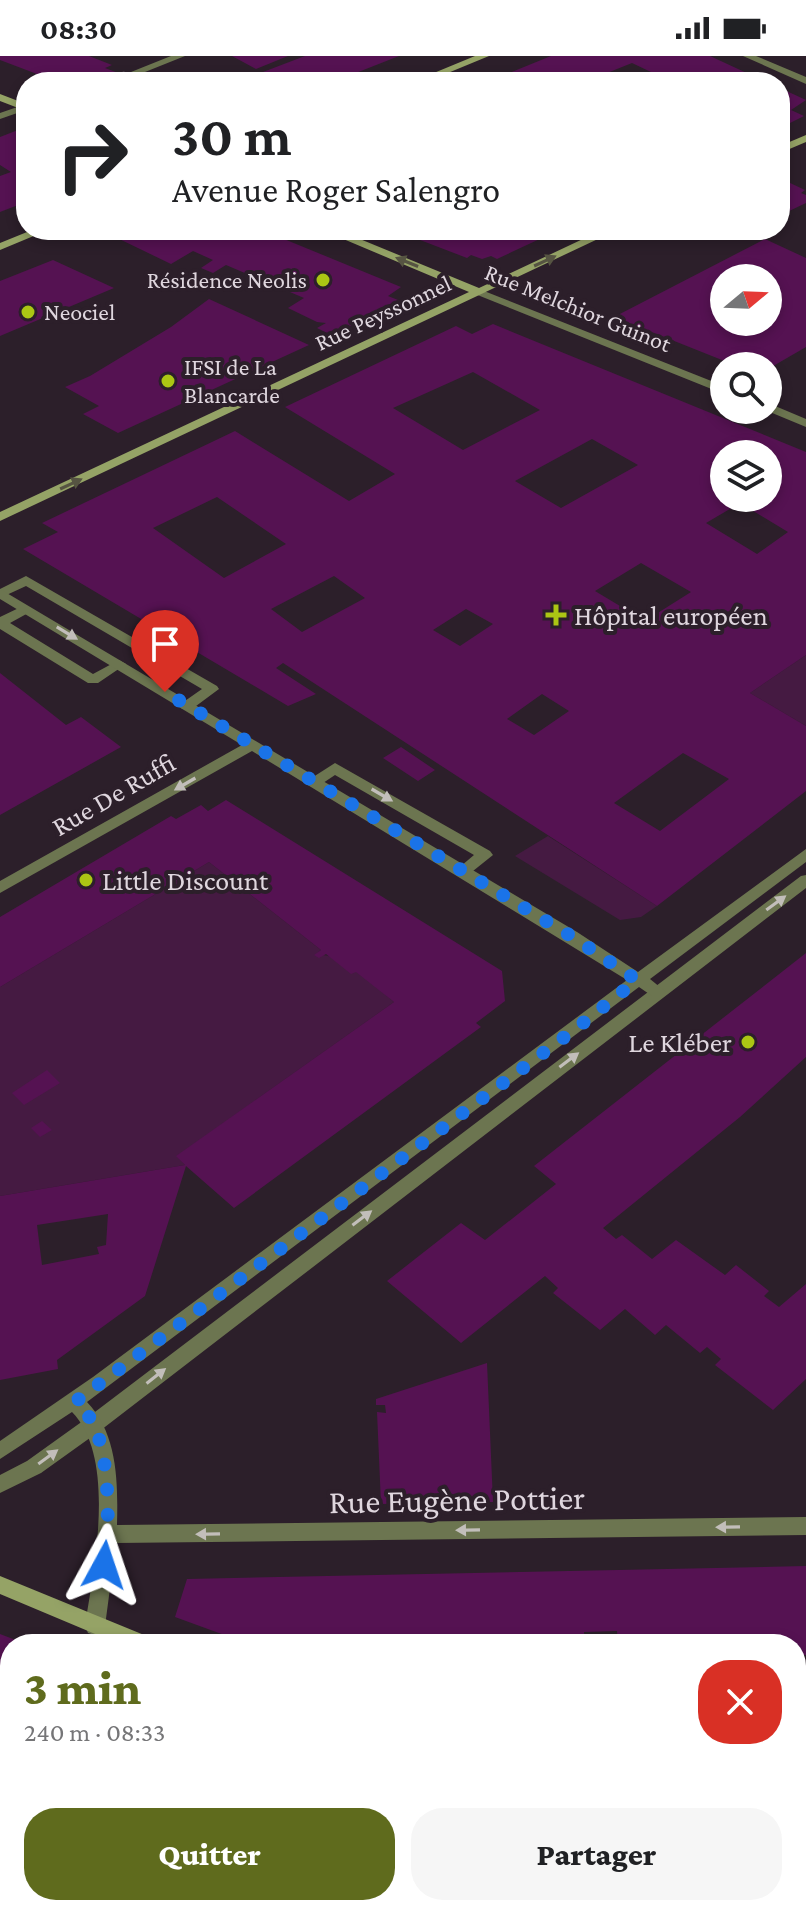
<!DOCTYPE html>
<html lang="fr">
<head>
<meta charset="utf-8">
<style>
  body { margin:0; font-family:"Crimson Pro",serif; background:#f6f6f6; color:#202124; height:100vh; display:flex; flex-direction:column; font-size:30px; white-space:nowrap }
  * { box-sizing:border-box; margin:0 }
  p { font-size:26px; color:#757577 }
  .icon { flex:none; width:44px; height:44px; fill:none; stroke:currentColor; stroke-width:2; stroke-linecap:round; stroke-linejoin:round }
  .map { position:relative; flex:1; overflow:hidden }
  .side { position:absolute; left:0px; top:1578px; width:806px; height:282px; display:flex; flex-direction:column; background:#fff; border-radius:32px 32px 0 0; box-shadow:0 4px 12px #0003 }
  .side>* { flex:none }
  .top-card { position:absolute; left:16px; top:16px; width:774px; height:168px; border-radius:32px; box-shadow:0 4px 12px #0003; background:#fff; color:#202124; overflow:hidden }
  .needle { width:52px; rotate:71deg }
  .tools { position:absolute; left:710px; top:208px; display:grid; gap:16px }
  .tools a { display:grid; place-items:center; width:72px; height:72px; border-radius:50%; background:#fff; box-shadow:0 4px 12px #0003; font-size:40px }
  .pin { position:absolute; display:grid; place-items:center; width:68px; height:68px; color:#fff; margin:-82px -34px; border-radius:50% 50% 50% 0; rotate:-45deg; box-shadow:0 0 8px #0007 }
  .pin .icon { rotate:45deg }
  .me { position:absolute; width:88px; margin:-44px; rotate:5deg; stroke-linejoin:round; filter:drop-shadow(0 0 6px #0008) }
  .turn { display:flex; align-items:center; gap:28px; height:168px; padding:0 24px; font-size:36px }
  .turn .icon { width:104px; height:104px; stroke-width:2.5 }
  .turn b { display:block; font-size:56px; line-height:68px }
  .round { display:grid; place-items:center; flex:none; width:84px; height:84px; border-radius:32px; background:#f6f6f6 }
  .head { display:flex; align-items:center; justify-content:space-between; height:136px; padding:0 24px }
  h1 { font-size:48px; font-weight:800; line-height:60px; color:#5f6b1d }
  .button { display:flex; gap:16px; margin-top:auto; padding:16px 24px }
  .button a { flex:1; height:92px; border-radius:32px; background:#5f6b1d; color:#fff; font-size:32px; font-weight:800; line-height:92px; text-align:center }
  .button a+a { background:#f6f6f6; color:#202124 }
  .status { display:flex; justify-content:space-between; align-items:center; height:56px; padding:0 40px; background:#fff; direction:ltr }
  .status svg { height:22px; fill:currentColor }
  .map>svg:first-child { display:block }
  .green { fill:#451a42 }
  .building { fill:#551252; fill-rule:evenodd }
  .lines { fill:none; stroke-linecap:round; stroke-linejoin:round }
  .street-tunnel { stroke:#473a45; stroke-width:11; stroke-dasharray:11 6; stroke-linecap:butt }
  .lane { fill:#6c7550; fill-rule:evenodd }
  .street { fill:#6c7550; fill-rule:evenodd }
  .secondary { fill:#95a366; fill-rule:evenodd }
  .oneway { fill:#565442 }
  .oneway2 { fill:#c2beba }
  .route { stroke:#1a73e8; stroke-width:14; stroke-dasharray:0 25.2 }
  .poi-dot { fill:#abc614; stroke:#2c1f2a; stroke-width:3 }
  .labels { text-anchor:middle; stroke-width:8; stroke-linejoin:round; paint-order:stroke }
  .far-poi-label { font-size:24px; fill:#dfd6de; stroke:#2c1f2a; text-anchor:start }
  .far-street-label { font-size:24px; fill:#dfd6de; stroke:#2c1f2a }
  .poi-label { font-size:28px; fill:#dfd6de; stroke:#2c1f2a; text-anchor:start }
  .street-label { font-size:28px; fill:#dfd6de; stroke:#2c1f2a }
  .near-street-label { font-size:34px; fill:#dfd6de; stroke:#2c1f2a }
</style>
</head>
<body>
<div class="status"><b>08:30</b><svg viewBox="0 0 49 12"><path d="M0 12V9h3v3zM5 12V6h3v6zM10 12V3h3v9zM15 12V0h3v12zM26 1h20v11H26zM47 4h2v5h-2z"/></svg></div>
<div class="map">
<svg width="806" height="1859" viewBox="0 0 806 1859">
  <rect width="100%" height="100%" fill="#2c1f2a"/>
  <path class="green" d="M806,599V670L750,637Z
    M548,780L657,850L641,861L620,864L515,800Z
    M209,806L321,894L315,899C342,896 373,929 394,946L177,1100L185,1109L0,1140V931Z"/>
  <path class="building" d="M0,0H89L112,9L105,12L142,26H58L0,4Z
    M232,0H288L256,13Z
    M305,0H399L333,26H264L274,22L263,16Z
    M551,0H710L766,26H672L632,7L602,19L617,26H487Z
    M780,32L806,44L791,54L804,60L780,72Z
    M18,74L26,78V146L0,156V120L11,116L0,109V81Z
    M788,126L805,134L801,137L806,139V147L787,156L780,153V130Z
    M124,174H262L401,231L388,240L403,246L331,279L317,272L326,267L317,266L288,252L304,242L226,209L213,217L201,212L213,204L193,195L171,208L111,179Z
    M394,174H559L497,203L491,200L482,203L471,199L467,202Z
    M765,183L806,202V291L768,313L737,310L614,261ZM724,222H768V266H724Z
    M53,204L114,232L0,280V225Z
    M209,243L309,289L118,377L83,358L99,350L65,331L90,320L171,271Z
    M493,268L806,396V599L750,637L806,670V735L657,850L283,607L276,612L316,638L288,650L23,493L58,476L42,467L235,375L349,445L395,418L285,351L456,270L472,278ZM473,316L540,354L463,394L393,352ZM592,383L638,409L561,452L515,425ZM724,398H768V442H724ZM217,441L286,488L224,522L153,472ZM740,447L788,476L757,498L706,467ZM641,507L691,536L645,565L595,535ZM334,520L365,542L302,576L271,553ZM466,553L493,568L460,590L433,574ZM542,638L569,655L534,679L507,663ZM683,697L729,723L660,775L614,747Z
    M0,617L66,669L81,661L121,691L0,759Z
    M401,691L435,714L418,725L383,702Z
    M226,744L502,915L505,945L476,967L481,971L234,1152L186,1110L145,1240L57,1304L58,1313L0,1324V1140L185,1109L176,1100L394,946L356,916L351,918L326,898L319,902L314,899L321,894L209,806L0,931V861L171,760L176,763L201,749L208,755ZM108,1158L106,1189L97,1191L99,1198L42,1209L37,1169Z
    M806,897V1001L740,1061L603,1172L616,1183L622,1179L652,1203L676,1184L725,1219L736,1209L769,1235L764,1240L779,1251L806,1228V1323L773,1354L715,1309L721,1303L707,1291L700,1297L666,1269L655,1279L625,1253L600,1274L553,1237L558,1232L545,1220L461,1287L387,1225L461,1167L485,1184L527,1151L556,1128L534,1110Z
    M47,1014L60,1027L24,1049L12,1037Z
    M42,1065L52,1074L40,1081L31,1072Z
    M487,1307L493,1446L381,1448L377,1356L386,1357L385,1349H376V1343Z
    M806,1510V1599H796V1588H618L617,1575L584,1576L585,1588H249L175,1561L187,1523Z
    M0,1578L26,1588H10V1728L0,1723Z
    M796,1624H806V1688L796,1687Z
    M0,1728L10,1735V1847L3,1859H0Z
    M796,1770L806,1771V1859H708L711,1850H796Z
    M275,1850H616L613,1859H286L274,1853Z"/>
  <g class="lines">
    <path class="street-tunnel" d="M108,26L126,20"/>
    <path class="lane" d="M26,48V54L0,63V57Z
      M26,520L217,630L219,633L192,653H182L180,650L182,647L202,633L26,530L0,542V533Z
      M25,549L32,553L30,556L10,567L93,618L119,604L126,608L98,627H88L0,573V561Z
      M335,707L490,795L493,799L468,819H458L455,815L474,799L335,719L320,729H310L308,726L310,723Z
      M806,819V832L101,1374L41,1417L0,1437V1419L27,1405L87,1362L801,820Z"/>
    <path class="street" d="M171,0H185L130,22L121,20Z
      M743,0H756L806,21V28Z
      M479,233L724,330V338L475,238V234Z
      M768,347L806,363V371L765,354H768Z
      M0,533L577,876L638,916L806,793V806L650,923L666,936L664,940H652L639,931L87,1346C118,1378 118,1427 117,1469L806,1461V1479L116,1487L105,1570L102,1577L95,1579L88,1577L85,1570C94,1512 117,1402 72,1356L0,1403V1385L93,1321L627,924L252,695L0,837V825L242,689L0,543Z
      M671,1850H693L691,1859H669Z"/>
    <path class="secondary" d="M475,0H489L426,26H412Z
      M0,38L26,48V55L0,45Z
      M806,79V86L780,97V90Z
      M32,174H48L0,194V187Z
      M322,174H338L479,232L602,174H617L0,465V456L469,236Z
      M0,1520L149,1581L152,1588H119L0,1538Z
      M796,1717L806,1718V1738L796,1737Z"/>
  </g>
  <defs><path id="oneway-solid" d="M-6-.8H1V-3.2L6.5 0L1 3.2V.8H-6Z" transform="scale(2)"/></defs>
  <g class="oneway">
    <use href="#oneway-solid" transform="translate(545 205) rotate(-25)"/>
    <use href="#oneway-solid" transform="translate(407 206) rotate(-158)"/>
    <use href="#oneway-solid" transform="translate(71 428) rotate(-25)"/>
  </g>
  <g class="oneway2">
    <use href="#oneway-solid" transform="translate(67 577) rotate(31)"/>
    <use href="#oneway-solid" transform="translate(185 728) rotate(150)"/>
    <use href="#oneway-solid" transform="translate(382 739) rotate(30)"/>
    <use href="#oneway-solid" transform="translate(776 847) rotate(-36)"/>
    <use href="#oneway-solid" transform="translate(569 1004) rotate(-37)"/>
    <use href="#oneway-solid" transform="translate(362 1162) rotate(-37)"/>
    <use href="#oneway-solid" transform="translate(156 1320) rotate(-38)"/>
    <use href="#oneway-solid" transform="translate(48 1401) rotate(-36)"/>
    <use href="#oneway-solid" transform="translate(728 1471) rotate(179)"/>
    <use href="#oneway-solid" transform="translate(468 1474) rotate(179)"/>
    <use href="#oneway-solid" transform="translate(208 1478) rotate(179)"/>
  </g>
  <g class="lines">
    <path class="route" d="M104,1509C110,1467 110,1411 95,1370C91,1361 81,1353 75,1346L578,971L637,924L571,880L165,636"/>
  </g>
  <g class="poi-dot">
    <circle cx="323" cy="224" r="8"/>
    <circle cx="28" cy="256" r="8"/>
    <circle cx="168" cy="325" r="8"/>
    <path d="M552 547h8v8h8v8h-8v8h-8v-8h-8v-8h8z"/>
    <circle cx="86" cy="824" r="8"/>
    <circle cx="748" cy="986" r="8"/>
  </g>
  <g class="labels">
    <g class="far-poi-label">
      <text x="307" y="232" text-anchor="end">Résidence Neolis</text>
      <text x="44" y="264">Neociel</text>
      <text x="184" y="319">IFSI de La<tspan x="184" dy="28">Blancarde</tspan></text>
    </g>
    <g class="far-street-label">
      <text transform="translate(578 252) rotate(22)" y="8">Rue Melchior Guinot</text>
      <text transform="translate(383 257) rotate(-25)" y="8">Rue Peyssonnel</text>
    </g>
    <g class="poi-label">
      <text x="574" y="569">Hôpital européen</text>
      <text x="102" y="834">Little Discount</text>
      <text x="732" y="996" text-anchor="end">Le Kléber</text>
    </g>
    <g class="street-label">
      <text transform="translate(113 738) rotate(-30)" y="10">Rue De Ruffi</text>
    </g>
    <g class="near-street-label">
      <text transform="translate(457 1443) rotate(-1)" y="12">Rue Eugène Pottier</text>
    </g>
  </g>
</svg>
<div class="tools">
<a><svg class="needle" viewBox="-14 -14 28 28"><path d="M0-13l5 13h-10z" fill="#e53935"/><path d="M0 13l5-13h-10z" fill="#757577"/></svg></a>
<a><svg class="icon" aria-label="search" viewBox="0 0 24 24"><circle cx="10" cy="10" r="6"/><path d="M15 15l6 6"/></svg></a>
<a><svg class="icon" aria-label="layers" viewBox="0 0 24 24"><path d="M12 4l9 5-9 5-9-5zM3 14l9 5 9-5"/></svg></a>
</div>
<div class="pin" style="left:165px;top:636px;background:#d93025"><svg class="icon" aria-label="arrive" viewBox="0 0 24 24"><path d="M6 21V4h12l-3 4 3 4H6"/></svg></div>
<svg class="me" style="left:104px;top:1509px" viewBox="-20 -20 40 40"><path d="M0-17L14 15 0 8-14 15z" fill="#1a73e8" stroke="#fff" stroke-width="4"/></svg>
<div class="top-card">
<div class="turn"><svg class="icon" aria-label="right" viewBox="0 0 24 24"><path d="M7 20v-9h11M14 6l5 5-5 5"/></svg><div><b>30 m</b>Avenue Roger Salengro</div></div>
</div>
<section class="side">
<div class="head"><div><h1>3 min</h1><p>240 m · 08:33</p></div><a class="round" style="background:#d93025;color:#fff"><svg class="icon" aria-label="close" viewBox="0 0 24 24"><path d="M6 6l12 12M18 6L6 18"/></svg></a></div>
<div class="button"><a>Quitter</a><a>Partager</a></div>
</section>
</div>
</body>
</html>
